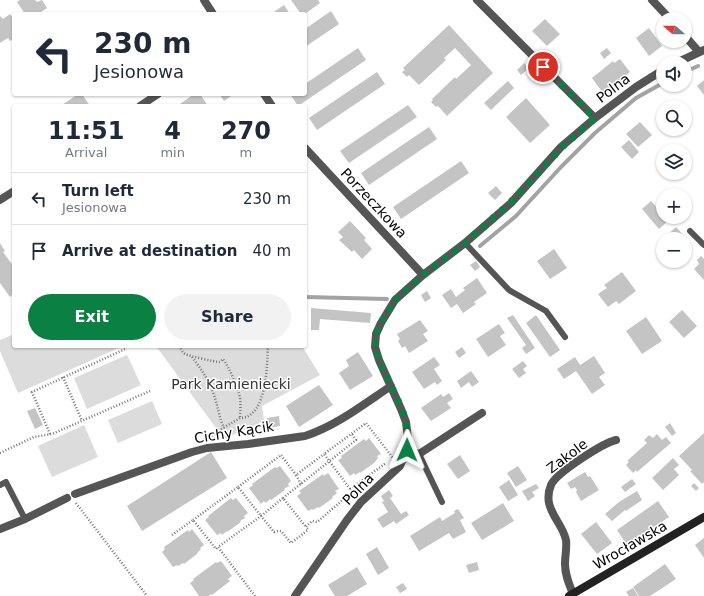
<!DOCTYPE html>
<html lang="en">
<head>
<meta charset="utf-8">
<style>
  body { margin:0; font-family:"DejaVu Sans",sans-serif; background:#f2f2f3; color:#1f2937; height:100vh; display:flex; flex-direction:column; font-size:15px; white-space:nowrap }
  * { box-sizing:border-box; margin:0 }
  p { font-size:13px; color:#747a83 }
  .icon { flex:none; width:22px; height:22px; fill:none; stroke:currentColor; stroke-width:2; stroke-linecap:round; stroke-linejoin:round }
  .map { position:relative; flex:1; overflow:hidden }
  .panel { position:absolute; left:12px; top:104px; width:295px; height:244px; display:flex; flex-direction:column; background:#fff; border-radius:4px; box-shadow:0 1px 3px #0004 }
  .panel>* { flex:none }
  .top-card { position:absolute; left:12px; top:12px; width:295px; height:84px; border-radius:4px; box-shadow:0 1px 3px #0004; background:#fff; color:#1f2937; overflow:hidden }
  .needle { width:26px; rotate:290deg }
  .tools { position:absolute; left:656px; top:12px; display:grid; gap:8px }
  .tools a { display:grid; place-items:center; width:36px; height:36px; border-radius:50%; background:#fff; box-shadow:0 1px 3px #0004; font-size:20px }
  .pin { position:absolute; display:grid; place-items:center; width:34px; height:34px; color:#fff; margin:-17px; border:2px solid #fff; border-radius:50%; box-shadow:0 1px 4px #0007 }
  .me { position:absolute; width:44px; margin:-22px; rotate:1deg; stroke-linejoin:round; filter:drop-shadow(0 0 3px #0008) }
  .turn { display:flex; align-items:center; gap:14px; height:84px; padding:0 16px; font-size:18px }
  .turn .icon { width:52px; height:52px; stroke-width:2.5 }
  .turn b { display:block; font-size:28px; line-height:34px }
  .eta { display:flex; justify-content:space-evenly; align-items:center; height:68px; text-align:center }
  .eta b { font-size:24px; font-weight:700; line-height:28px }
  .cta { display:flex; gap:8px; margin-top:auto; padding:8px 16px }
  .cta a { flex:1; height:46px; border-radius:24px; background:#0b8043; color:#fff; font-size:16px; font-weight:700; line-height:46px; text-align:center }
  .cta a+a { background:#f2f2f3; color:#1f2937 }
  ul { padding:0; list-style:none }
  li { display:flex; align-items:center; gap:12px; height:52px; padding:0 16px; border-top:1px solid #e0e1e3 }
  li div { flex:1 }
  li b { display:block; font-size:15px }
  li em { font-style:normal }
  .map>svg:first-child { display:block }
  .green { fill:#dcdcdc }
  .lines { fill:none; stroke-linecap:round; stroke-linejoin:round }
  .stream { stroke:#a3a3a3; stroke-width:4 }
  .building { fill:#c4c4c4 }
  .path { stroke:#777; stroke-width:2.5; stroke-dasharray:1 2; stroke-linecap:butt }
  .service { stroke:#555; stroke-width:6 }
  .minor { stroke:#555; stroke-width:8 }
  .secondary { stroke:#222; stroke-width:8 }
  .route { stroke:#0b8043; stroke-width:7; stroke-dasharray:0 12.6 }
  .labels { text-anchor:middle; stroke-width:3; stroke-linejoin:round; paint-order:stroke }
  .street-label { font-size:14px; fill:#000; stroke:#fff }
  .park-label { font-size:14px; fill:#333; stroke:#fff }
</style>
</head>
<body>
<div class="map">
<svg width="704" height="596" viewBox="0 0 704 596">
  <rect width="100%" height="100%" fill="#fff"/>
  <path class="green" d="M14,334V346H123L18,393L0,351V340Z
    M156,346H302L320,375L262,406L264,421L224,439Z
    M127,355L141,385L87,409L74,378Z
    M152,401L162,424L118,443L108,420Z
    M84,425L98,457L52,477L38,446Z"/>
  <g class="lines">
    <path class="stream" d="M685,72L698,66
      M480,246L516,216L561,167L595,133L636,98L663,83
      M305,297L387,299"/>
  </g>
  <path class="building" d="M20,0H35L37,2L42,0L47,8L38,14H25L17,2Z
    M291,0H318L320,3L305,14H301Z
    M284,5L290,14H271Z
    M331,11L339,24L305,47V29Z
    M10,14L14,20V39L10,41L8,38L0,43V16L3,19Z
    M545,19L560,34L547,46L532,31Z
    M449,25L493,73L447,116L438,106L436,107L431,102L433,100L432,99L455,77L456,79L471,65L455,48L444,58L446,60L419,85L409,75L407,77L402,72L405,70L403,68Z
    M649,28L662,46L649,56L636,38Z
    M358,48L366,60L298,106L290,94H305V84Z
    M607,48L611,53L604,59L600,53Z
    M620,59L630,72L623,78L625,80L620,84L618,81L603,93L592,78L613,61L614,63Z
    M524,63L529,68L521,75L517,70Z
    M377,72L385,84L317,130L309,118Z
    M704,80V95L697,86Z
    M508,81L514,88L491,110L484,103Z
    M78,94H82L90,106H63L62,105Z
    M194,94H200L208,106H182L180,104Z
    M219,94H234L224,101Z
    M526,98L550,125L530,143L506,117Z
    M408,105L417,117L349,163L340,151Z
    M640,122L652,135L638,147L626,134Z
    M429,127L437,139L369,185L361,173Z
    M629,140L639,152L632,159L621,147Z
    M461,161L469,173L401,219L393,207Z
    M496,186L502,193L495,200L488,193Z
    M651,201L663,214V217H666L669,220L659,229L642,209Z
    M350,221L366,238L364,240L372,249L362,259L354,250L352,252L339,240L343,237L338,232Z
    M676,227L685,237L683,239H668L666,236Z
    M0,243L5,251L3,252L14,267V294L10,297L0,283Z
    M554,249L567,268L550,279L537,261Z
    M701,256L704,259V280L694,269L699,264L697,260Z
    M476,261L480,267L475,271L470,265Z
    M622,272L636,291L619,304L616,301L608,307L598,294L607,288L604,285Z
    M477,278L487,293L474,302L476,304L463,313L457,304L451,308L442,295L451,289L456,297L465,290L463,288Z
    M427,291L431,298L425,302L421,295Z
    M311,308L371,313L370,323L320,319L319,330H311Z
    M682,310L697,326L684,338L669,322Z
    M513,315L535,348L526,354L522,348L526,345L507,318Z
    M536,315L560,350L550,357L526,323Z
    M646,317L662,341L642,354L626,331Z
    M420,320L428,331L423,334L428,341L409,353L405,346L402,348L398,341L400,339L397,334Z
    M499,324L505,333L500,336L506,345L488,357L476,339Z
    M462,347L466,353L459,358L455,352Z
    M358,352L373,376L350,390L339,373L349,366L346,360Z
    M594,356L605,373L599,377L605,385L592,394L576,371L564,379L557,369L575,357L580,365Z
    M434,357L440,365L434,369L442,381L437,385L435,382L424,389L412,372Z
    M523,361L527,366L523,369L526,373L519,378L512,369Z
    M471,371L479,382L472,387L469,382L461,388L457,381Z
    M319,385L333,405L299,427L286,406Z
    M449,393L453,399L447,403L451,408L431,421L421,408L441,394L443,397Z
    M35,408L43,425L35,429L27,411Z
    M279,416L280,426L269,428L267,418Z
    M670,423L676,433L672,436L665,427Z
    M704,433V482L702,484L690,471L692,470L679,456Z
    M657,434L662,440L666,437L671,443L637,472L636,470L633,473L626,465L629,462L627,461L647,443L644,440L649,435L653,438Z
    M369,438L381,454L377,456L378,458L374,463L360,473V472L355,475L354,473L350,476L338,460L342,458L341,456L364,439L366,441Z
    M211,452L227,478L142,531L127,506Z
    M460,455L470,471L458,479L447,464Z
    M673,458L679,465L674,469L679,475L663,490L652,478Z
    M280,466L291,481L288,484L289,486L284,489L285,490L271,500L270,499L266,503L264,501L261,504L249,488L253,485L252,484L275,467L276,468Z
    M518,466L527,480L516,487L507,473Z
    M585,472L588,477L590,476L599,490L581,501L576,492L577,490L575,487L571,489L567,483Z
    M328,473L339,489L335,491L337,493L332,497L333,498L319,508L318,507L313,510L312,509L308,511L297,496L301,493L299,491L323,474L324,476Z
    M632,479L636,484L625,492L621,487Z
    M509,480L518,495L508,501L499,487Z
    M694,483L699,488L696,491L691,486Z
    M536,484L539,488L532,492L535,496L528,501L522,491Z
    M389,490L393,496L390,498L401,514L406,511L409,515L396,524L394,521L383,528L377,519L388,512L382,502L384,501L381,496Z
    M637,491L642,500L626,511L625,510L612,521L605,514L619,502Z
    M231,498L233,500L236,498L248,513L244,516L245,518L240,521L241,522L227,532V531L222,535L221,533L217,535L205,520L209,517L208,516Z
    M658,501L669,517L627,545L617,530Z
    M503,503L514,521L482,540L471,523Z
    M458,509L464,518L460,520L466,532L453,539L449,533L419,551L410,536L440,517L442,521L455,513L454,511Z
    M596,522L612,543L597,554L581,534Z
    M192,529L204,545L200,548L201,549L197,553V554L184,564L183,563L178,566L177,565L173,567L162,552L165,549L164,547L188,530L189,532Z
    M704,538V558L695,545Z
    M377,547L389,568L378,575L366,554Z
    M221,561L232,576L228,579L230,581L212,595L211,594L209,596H199L190,583L194,580L193,579L216,562L217,563Z
    M477,562L479,570L469,573L466,565Z
    M665,564L676,579L650,596H639L633,587Z
    M357,567L367,584L347,596H335L328,585Z
    M403,583L407,589L400,593L396,587Z
    M633,588L638,596H629L626,592Z"/>
  <g class="lines">
    <path class="path" d="M179,346C181,349 182,352 185,354C189,356 215,362 220,362L223,359C229,367 238,388 240,398C241,405 240,411 240,418
      M192,357C201,369 209,380 214,395C218,406 219,418 224,428
      M63,377L82,421
      M50,434L32,392L125,349
      M209,438L213,434L240,418C267,418 267,365 268,346
      M0,453L34,437L52,434L150,391
      M301,484L296,475L324,454
      M238,487L281,455L296,475
      M350,489L324,454L366,423L393,458
      M283,498L356,440L352,434
      M76,503L147,596
      M193,520L238,487L261,516L283,498L306,527
      M172,535L193,520L216,549L218,547
      M255,596L218,547L261,516L274,532L278,531H281L291,543L308,530L306,527L312,521L317,522L352,492L350,489L386,463"/>
    <path class="service" d="M690,231L704,245
      M465,243L509,290L546,311L565,337
      M419,454L442,502
      M0,485L6,482L25,519"/>
    <path class="minor" d="M204,0L213,14
      M477,0L595,118
      M652,0L670,19
      M685,36L699,52
      M676,63L704,50
      M264,94L272,106
      M140,106L158,94
      M305,148L423,275
      M0,200L14,191
      M407,450L419,454L482,413
      M75,494L192,452L207,448L248,444L305,436C336,426 364,404 391,386
      M0,529L25,519L67,498
      M573,594C569,584 565,575 565,564C565,556 567,548 566,540C563,526 552,517 549,503C548,498 549,490 551,485C556,473 603,443 616,440
      M295,596L347,520L361,502L400,466L407,450L408,439L406,422L401,409L379,360L375,347L376,334L381,323L395,300L423,275L465,243L511,203L561,147L595,118L636,87L663,70"/>
    <path class="secondary" d="M569,596L704,517"/>
  </g>
  <g class="lines">
    <path class="route" d="M407,450L408,439L406,422L402,409L379,360L375,347L376,334L381,323L395,300L423,275L465,243L510,203L562,147L595,118L543,67"/>
  </g>
  <g class="labels">
    <g class="street-label">
      <text transform="translate(613 88) rotate(-37)" y="5">Polna</text>
      <text transform="translate(374 203) rotate(47)" y="5">Porzeczkowa</text>
      <text transform="translate(234 432) rotate(-9)" y="5">Cichy Kącik</text>
      <text transform="translate(567 456) rotate(-37)" y="5">Zakole</text>
      <text transform="translate(358 489) rotate(-46)" y="5">Polna</text>
      <text transform="translate(630 545) rotate(-30)" y="5">Wrocławska</text>
    </g>
    <g class="park-label">
      <text x="231" y="389">Park Kamieniecki</text>
    </g>
  </g>
</svg>
<div class="tools">
<a><svg class="needle" viewBox="-14 -14 28 28"><path d="M0-13l5 13h-10z" fill="#e53935"/><path d="M0 13l5-13h-10z" fill="#747a83"/></svg></a>
<a><svg class="icon" aria-label="sound" viewBox="0 0 24 24"><path d="M4 9h4l5-4v14l-5-4H4zM17 9q2 3 0 6"/></svg></a>
<a><svg class="icon" aria-label="search" viewBox="0 0 24 24"><circle cx="10" cy="10" r="6"/><path d="M15 15l6 6"/></svg></a>
<a><svg class="icon" aria-label="layers" viewBox="0 0 24 24"><path d="M12 4l9 5-9 5-9-5zM3 14l9 5 9-5"/></svg></a>
<a>+</a>
<a>−</a>
</div>
<div class="pin" style="left:543px;top:67px;background:#d93025"><svg class="icon" aria-label="arrive" viewBox="0 0 24 24"><path d="M6 21V4h12l-3 4 3 4H6"/></svg></div>
<svg class="me" style="left:407px;top:450px" viewBox="-20 -20 40 40"><path d="M0-17L14 15 0 8-14 15z" fill="#0b8043" stroke="#fff" stroke-width="4"/></svg>
<div class="top-card">
<div class="turn"><svg class="icon" aria-label="left" viewBox="0 0 24 24"><path d="M17 20v-9H6M10 6l-5 5 5 5"/></svg><div><b>230 m</b>Jesionowa</div></div>
</div>
<section class="panel">
<div class="eta">
<div><b>11:51</b><p>Arrival</p></div>
<div><b>4</b><p>min</p></div>
<div><b>270</b><p>m</p></div>
</div>
<ul>
<li><svg class="icon" aria-label="left" viewBox="0 0 24 24"><path d="M17 20v-9H6M10 6l-5 5 5 5"/></svg><div><b>Turn left</b><p>Jesionowa</p></div><em>230 m</em></li>
<li><svg class="icon" aria-label="arrive" viewBox="0 0 24 24"><path d="M6 21V4h12l-3 4 3 4H6"/></svg><div><b>Arrive at destination</b></div><em>40 m</em></li>
</ul>
<div class="cta"><a>Exit</a><a>Share</a></div>
</section>
</div>
</body>
</html>
